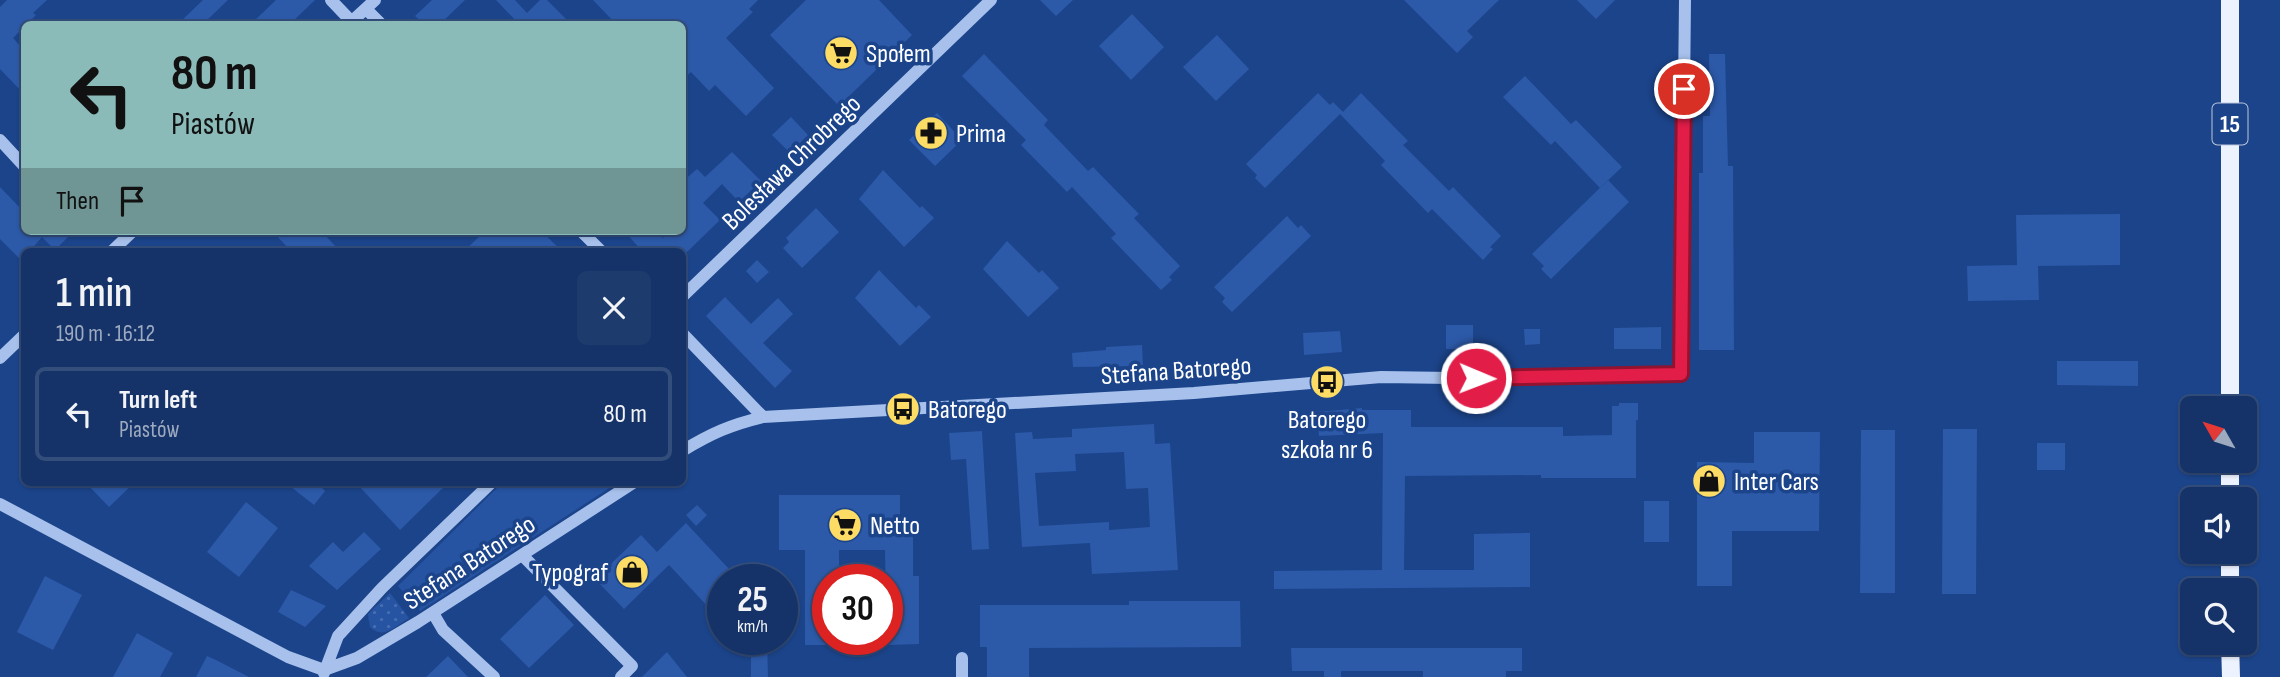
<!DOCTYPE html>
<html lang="en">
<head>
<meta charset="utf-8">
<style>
  body { margin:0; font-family:"Sofia Sans Condensed",sans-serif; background:#1e3b6e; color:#f1f3f6; height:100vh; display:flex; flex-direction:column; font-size:26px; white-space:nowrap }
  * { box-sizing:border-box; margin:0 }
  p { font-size:23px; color:#9daac0 }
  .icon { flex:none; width:38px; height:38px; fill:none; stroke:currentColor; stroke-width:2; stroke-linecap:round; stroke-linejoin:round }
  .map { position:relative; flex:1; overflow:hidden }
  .drawer { position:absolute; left:21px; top:248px; width:665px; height:238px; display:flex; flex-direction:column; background:#153368; border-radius:10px; box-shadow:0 2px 5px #0004,0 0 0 2px #344e7c }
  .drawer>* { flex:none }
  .guide { position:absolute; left:21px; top:21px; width:665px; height:214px; border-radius:10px; box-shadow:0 2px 5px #0004,0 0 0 2px #344e7c; background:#8bbbb9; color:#111; overflow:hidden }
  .needle { width:46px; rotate:309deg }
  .controls { position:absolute; left:2180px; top:396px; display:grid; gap:14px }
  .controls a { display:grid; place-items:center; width:77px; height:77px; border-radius:10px; background:#153368; box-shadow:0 2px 5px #0004,0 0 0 2px #344e7c; font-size:35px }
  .speed { position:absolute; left:707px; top:564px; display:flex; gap:14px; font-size:35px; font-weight:700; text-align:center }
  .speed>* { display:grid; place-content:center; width:91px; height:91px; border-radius:50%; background:#153368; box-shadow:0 2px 5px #0004,0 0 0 2px #344e7c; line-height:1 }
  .speed small { font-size:18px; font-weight:400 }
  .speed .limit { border:10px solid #d22; background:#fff; color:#111 }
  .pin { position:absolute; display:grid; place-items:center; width:60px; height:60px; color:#fff; margin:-30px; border:4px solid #fff; border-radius:50%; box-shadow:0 2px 7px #0007 }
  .me { position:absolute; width:77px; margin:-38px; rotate:91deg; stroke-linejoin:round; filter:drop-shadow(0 0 5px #0008) }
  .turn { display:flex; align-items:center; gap:24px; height:147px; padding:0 35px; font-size:32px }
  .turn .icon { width:91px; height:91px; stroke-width:2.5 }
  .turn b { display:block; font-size:49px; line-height:60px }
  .then { display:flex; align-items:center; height:66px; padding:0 35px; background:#0003; gap:14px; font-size:26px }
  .round { display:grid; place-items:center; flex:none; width:74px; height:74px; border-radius:10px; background:#1e3b6e }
  .summary { display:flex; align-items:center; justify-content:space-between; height:119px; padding:0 35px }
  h1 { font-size:42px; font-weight:600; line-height:52px }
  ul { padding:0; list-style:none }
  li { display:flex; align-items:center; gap:21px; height:94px; margin:0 14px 10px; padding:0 21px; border:4px solid #344e7c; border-radius:10px }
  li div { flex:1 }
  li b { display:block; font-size:26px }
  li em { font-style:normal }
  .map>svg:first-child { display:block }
  .grass { fill:url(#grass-dots) }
  .green { fill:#2654a3 }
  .building { fill:#2c59a8; fill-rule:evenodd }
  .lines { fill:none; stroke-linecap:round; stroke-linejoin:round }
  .minor { stroke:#a7c1ec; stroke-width:12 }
  .major { stroke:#edf2ff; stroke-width:18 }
  .route-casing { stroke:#92132f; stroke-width:18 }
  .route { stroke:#e11d48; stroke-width:12 }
  .labels { text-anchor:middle; stroke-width:7; stroke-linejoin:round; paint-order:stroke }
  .shield { fill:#1c448a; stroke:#bbc7dc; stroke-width:2 }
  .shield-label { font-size:24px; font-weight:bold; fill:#fff }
  .poi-label { font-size:26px; fill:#fff; stroke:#1c448a; text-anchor:start }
  .street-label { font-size:26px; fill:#fff; stroke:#1c448a }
</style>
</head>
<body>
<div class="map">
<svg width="2280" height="677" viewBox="0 0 2280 677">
  <defs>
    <pattern id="grass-dots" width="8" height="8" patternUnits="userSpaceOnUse" patternTransform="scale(1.75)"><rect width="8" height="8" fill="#2654a3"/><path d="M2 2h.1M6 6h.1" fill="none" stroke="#476eb1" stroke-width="1.8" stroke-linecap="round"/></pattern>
  </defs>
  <rect width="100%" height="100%" fill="#1c448a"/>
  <path class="grass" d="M390,593L409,618C396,626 383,640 370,627L368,614Z"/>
  <path class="green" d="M502,483H617L420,611L398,586Z"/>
  <path class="building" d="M7,0H47L33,13L36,15L13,38L24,50V94L0,69V7Z
    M203,0H228L203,24H178Z
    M276,0H315L290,24H251Z
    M432,0H465L440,24H424L415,16Z
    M496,0H515L527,13L540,0H547L571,24H515L517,22Z
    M593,0H758L749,9L753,12L726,38L774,88L746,116L715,85L709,91L691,72L682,80V24H616Z
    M806,0H879L912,35L839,106L770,35Z
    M1040,0H1073L1056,16Z
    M1404,0H1499L1467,31L1473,37L1457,53Z
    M1577,0H1615L1596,19Z
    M1132,14L1164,47L1131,80L1099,46Z
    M1217,35L1249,69L1216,101L1183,67Z
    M984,54L1048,120L1044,125L1088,171L1093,167L1139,214L1134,218L1180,266L1169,277L1172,280L1161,290L1111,238L1116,234L1072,187L1067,192L1021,145L1026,140L962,76Z
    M1709,54H1725L1728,166H1733L1734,350H1699V173H1703V116H1710Z
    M1525,76L1571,124L1576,120L1622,167L1600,188L1555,141L1551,145L1503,97Z
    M1318,93L1330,105L1333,102L1343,112L1361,93L1408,141L1403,145L1449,191L1453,187L1501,236L1490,247L1493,249L1483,260L1432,209L1428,213L1381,165L1385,161L1340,114L1265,188L1255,178L1257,175L1246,164Z
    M937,113L962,140L935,166L909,140Z
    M791,117L808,135L790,153L772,135Z
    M732,152L761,181L739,202L722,184L703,203L720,220L687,252H643L624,231H657L663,238L670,231H682V182L697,169L705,177Z
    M883,170L920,208L922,206L934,218L904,247L859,199Z
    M1608,180L1629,202L1551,279L1541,269L1544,266L1532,254Z
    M0,187L24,212V231H74L55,250L42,237L29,252H24V256L21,260L0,239Z
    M816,208L839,232L802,268L783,248L789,242L786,238Z
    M2120,214V265L2038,266L2039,300L1968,301L1967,266L2017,265L2016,215Z
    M1287,216L1298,228L1301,225L1311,236L1232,312L1222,302L1225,298L1214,287Z
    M272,231H321L341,252H292Z
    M485,231H541L563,252H463Z
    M1007,241L1039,273L1042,270L1059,288L1028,317L983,269Z
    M757,260L769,272L757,283L746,271Z
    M879,270L916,308L919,305L931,317L900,346L855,298Z
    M725,297L751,324L778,298L793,314L763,343L792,371L775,388L706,316Z
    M1446,325H1473V349H1446Z
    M1661,327V349H1614V328Z
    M1524,329H1540V344L1525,345Z
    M1340,331L1342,352L1304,355L1303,333Z
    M1142,345L1143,366L1073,367L1072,353L1106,350V347Z
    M2057,361H2138V386L2057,385Z
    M1619,403H1638V420H1636V478H1541V475L1405,476L1404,570H1474V534L1530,533V587L1274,589V571L1382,570L1383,433L1319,436L1317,412L1362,408V410H1411V427H1563V436L1612,435V406H1619Z
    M1154,424L1155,444L1170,443L1178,570L1092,574L1090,543L1022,547L1015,433L1032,432L1033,439L1072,437V429ZM1124,452L1126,489L1148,488L1150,527L1109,530V522L1039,526L1035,473L1076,471L1075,454Z
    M1943,429H1977L1976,594H1942Z
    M1861,430H1895V593H1860Z
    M982,431L989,549L972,550L966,459L951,460L949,433Z
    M1754,432H1820L1819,531H1732V586H1697V462L1754,463Z
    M2037,443H2065V470H2037Z
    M86,483H134L109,507Z
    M286,483H317L325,491L314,505Z
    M356,483H448L400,530Z
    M779,495H900V534H913V576H919V644L887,645L885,550H839V579H828V645H805V550H779Z
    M1644,501H1669V542H1644Z
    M246,502L278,528L239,577L207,552Z
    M697,505L707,515L696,526L686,515Z
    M686,523L730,570L717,582L723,588V598L711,610L669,565L624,609L595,579L641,535L657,552Z
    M364,532L381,549L337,590L309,566L333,542L343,552Z
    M750,564H767V579H750Z
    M45,576L82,595L53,650L17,632Z
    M291,590L326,606L305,627L278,612Z
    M545,595L574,625L529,668L500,639Z
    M1129,601H1240L1241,647L1029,648V677H987V647H980V605H1129Z
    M137,633L173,653L160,677H113Z
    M751,639H767L768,677H751Z
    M1291,648H1522V671H1506V677H1423V671H1341V677H1324V671H1292Z
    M667,652L687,677H642Z
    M207,656L216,660L249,677H196Z
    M448,656L468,677H426Z"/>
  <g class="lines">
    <path class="minor" d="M331,0L352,22
      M366,9L381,24
      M349,24L375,0
      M0,140L24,166
      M581,231L602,252
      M111,252L133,231
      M682,297L991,0
      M682,333L763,417
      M0,358L24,335
      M682,451C712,433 730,425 763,417L1194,393L1381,377L1523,379L1681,375L1685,0
      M0,504L288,657L324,670
      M522,555L632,666L621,677
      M433,613L443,630L494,677
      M962,658V677
      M324,670L357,658L418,622L633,483
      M324,673L338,636L382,588L491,483"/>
    <path class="major" d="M2230,408V0
      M2230,460V499
      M2230,551V590
      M2230,642L2231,677"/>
  </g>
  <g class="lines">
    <g class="route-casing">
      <path id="route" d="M1476,378L1681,374L1684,89"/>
    </g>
    <use href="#route" class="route"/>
  </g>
  <defs>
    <g id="supermarket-disc" transform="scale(1.75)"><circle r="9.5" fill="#fcdc65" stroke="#1c448a"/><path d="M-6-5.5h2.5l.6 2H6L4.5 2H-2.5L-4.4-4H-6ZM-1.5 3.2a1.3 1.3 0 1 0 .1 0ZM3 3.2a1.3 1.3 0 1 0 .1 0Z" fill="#111"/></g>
    <g id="pharmacy-disc" transform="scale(1.75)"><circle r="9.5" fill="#fcdc65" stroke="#1c448a"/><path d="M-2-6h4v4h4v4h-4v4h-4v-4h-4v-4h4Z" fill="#111"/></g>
    <g id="bus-disc" transform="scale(1.75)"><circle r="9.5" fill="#fcdc65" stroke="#1c448a"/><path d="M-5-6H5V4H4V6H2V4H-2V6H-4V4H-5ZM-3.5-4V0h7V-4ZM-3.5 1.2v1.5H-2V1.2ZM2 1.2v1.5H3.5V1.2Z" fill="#111"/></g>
    <g id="shop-disc" transform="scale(1.75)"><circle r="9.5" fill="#fcdc65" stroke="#1c448a"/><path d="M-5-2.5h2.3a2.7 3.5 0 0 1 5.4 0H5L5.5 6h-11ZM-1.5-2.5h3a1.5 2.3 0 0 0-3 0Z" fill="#111"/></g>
  </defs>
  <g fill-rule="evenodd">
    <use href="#supermarket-disc" x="841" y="53"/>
    <use href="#pharmacy-disc" x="931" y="133"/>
    <use href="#bus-disc" x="1327" y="382"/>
    <use href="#bus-disc" x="903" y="409"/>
    <use href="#shop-disc" x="1709" y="481"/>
    <use href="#supermarket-disc" x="845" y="525"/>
    <use href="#shop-disc" x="632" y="572"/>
  </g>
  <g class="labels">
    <rect class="shield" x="2212.5" y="103.5" width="35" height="41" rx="5"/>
    <g class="shield-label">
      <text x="2230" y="132">15</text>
    </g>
    <g class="poi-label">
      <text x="866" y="62">Społem</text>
      <text x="956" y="142">Prima</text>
      <text x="928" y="418">Batorego</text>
      <text x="1327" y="428" text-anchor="middle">Batorego<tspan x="1327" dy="30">szkoła nr 6</tspan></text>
      <text x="1734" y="490">Inter Cars</text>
      <text x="870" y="534">Netto</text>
      <text x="608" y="581" text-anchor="end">Typograf</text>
    </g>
    <g class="street-label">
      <text transform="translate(791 162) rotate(-44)" y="9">Bolesława Chrobrego</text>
      <text transform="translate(1176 370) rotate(-4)" y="9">Stefana Batorego</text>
      <text transform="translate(469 562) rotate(-33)" y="9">Stefana Batorego</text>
    </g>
  </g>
</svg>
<div class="controls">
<a><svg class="needle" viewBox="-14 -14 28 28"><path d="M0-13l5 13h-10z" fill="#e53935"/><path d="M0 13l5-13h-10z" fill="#9daac0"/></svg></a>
<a><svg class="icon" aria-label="sound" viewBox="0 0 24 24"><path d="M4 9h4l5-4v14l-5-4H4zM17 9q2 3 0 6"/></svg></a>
<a><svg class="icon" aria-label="search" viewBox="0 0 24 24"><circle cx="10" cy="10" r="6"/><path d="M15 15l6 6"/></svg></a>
</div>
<div class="speed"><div>25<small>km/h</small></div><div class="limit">30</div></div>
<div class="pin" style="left:1684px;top:89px;background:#d93025"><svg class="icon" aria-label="arrive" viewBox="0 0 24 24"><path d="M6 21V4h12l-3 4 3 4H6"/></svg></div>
<svg class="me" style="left:1476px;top:378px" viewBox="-20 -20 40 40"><circle r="17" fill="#e11d48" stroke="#fff" stroke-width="3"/><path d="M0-11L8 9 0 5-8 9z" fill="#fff"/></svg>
<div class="guide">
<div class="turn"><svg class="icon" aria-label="left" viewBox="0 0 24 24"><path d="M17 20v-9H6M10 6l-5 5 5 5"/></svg><div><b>80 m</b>Piastów</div></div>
<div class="then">Then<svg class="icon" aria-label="arrive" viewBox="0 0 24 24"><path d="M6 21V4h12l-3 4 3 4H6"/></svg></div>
</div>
<section class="drawer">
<div class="summary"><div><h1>1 min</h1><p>190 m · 16:12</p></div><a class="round"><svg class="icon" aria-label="close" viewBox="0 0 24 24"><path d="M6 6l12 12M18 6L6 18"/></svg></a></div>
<ul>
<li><svg class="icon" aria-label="left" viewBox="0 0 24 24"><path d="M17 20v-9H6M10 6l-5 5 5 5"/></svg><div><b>Turn left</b><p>Piastów</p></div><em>80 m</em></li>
</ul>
</section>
</div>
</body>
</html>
